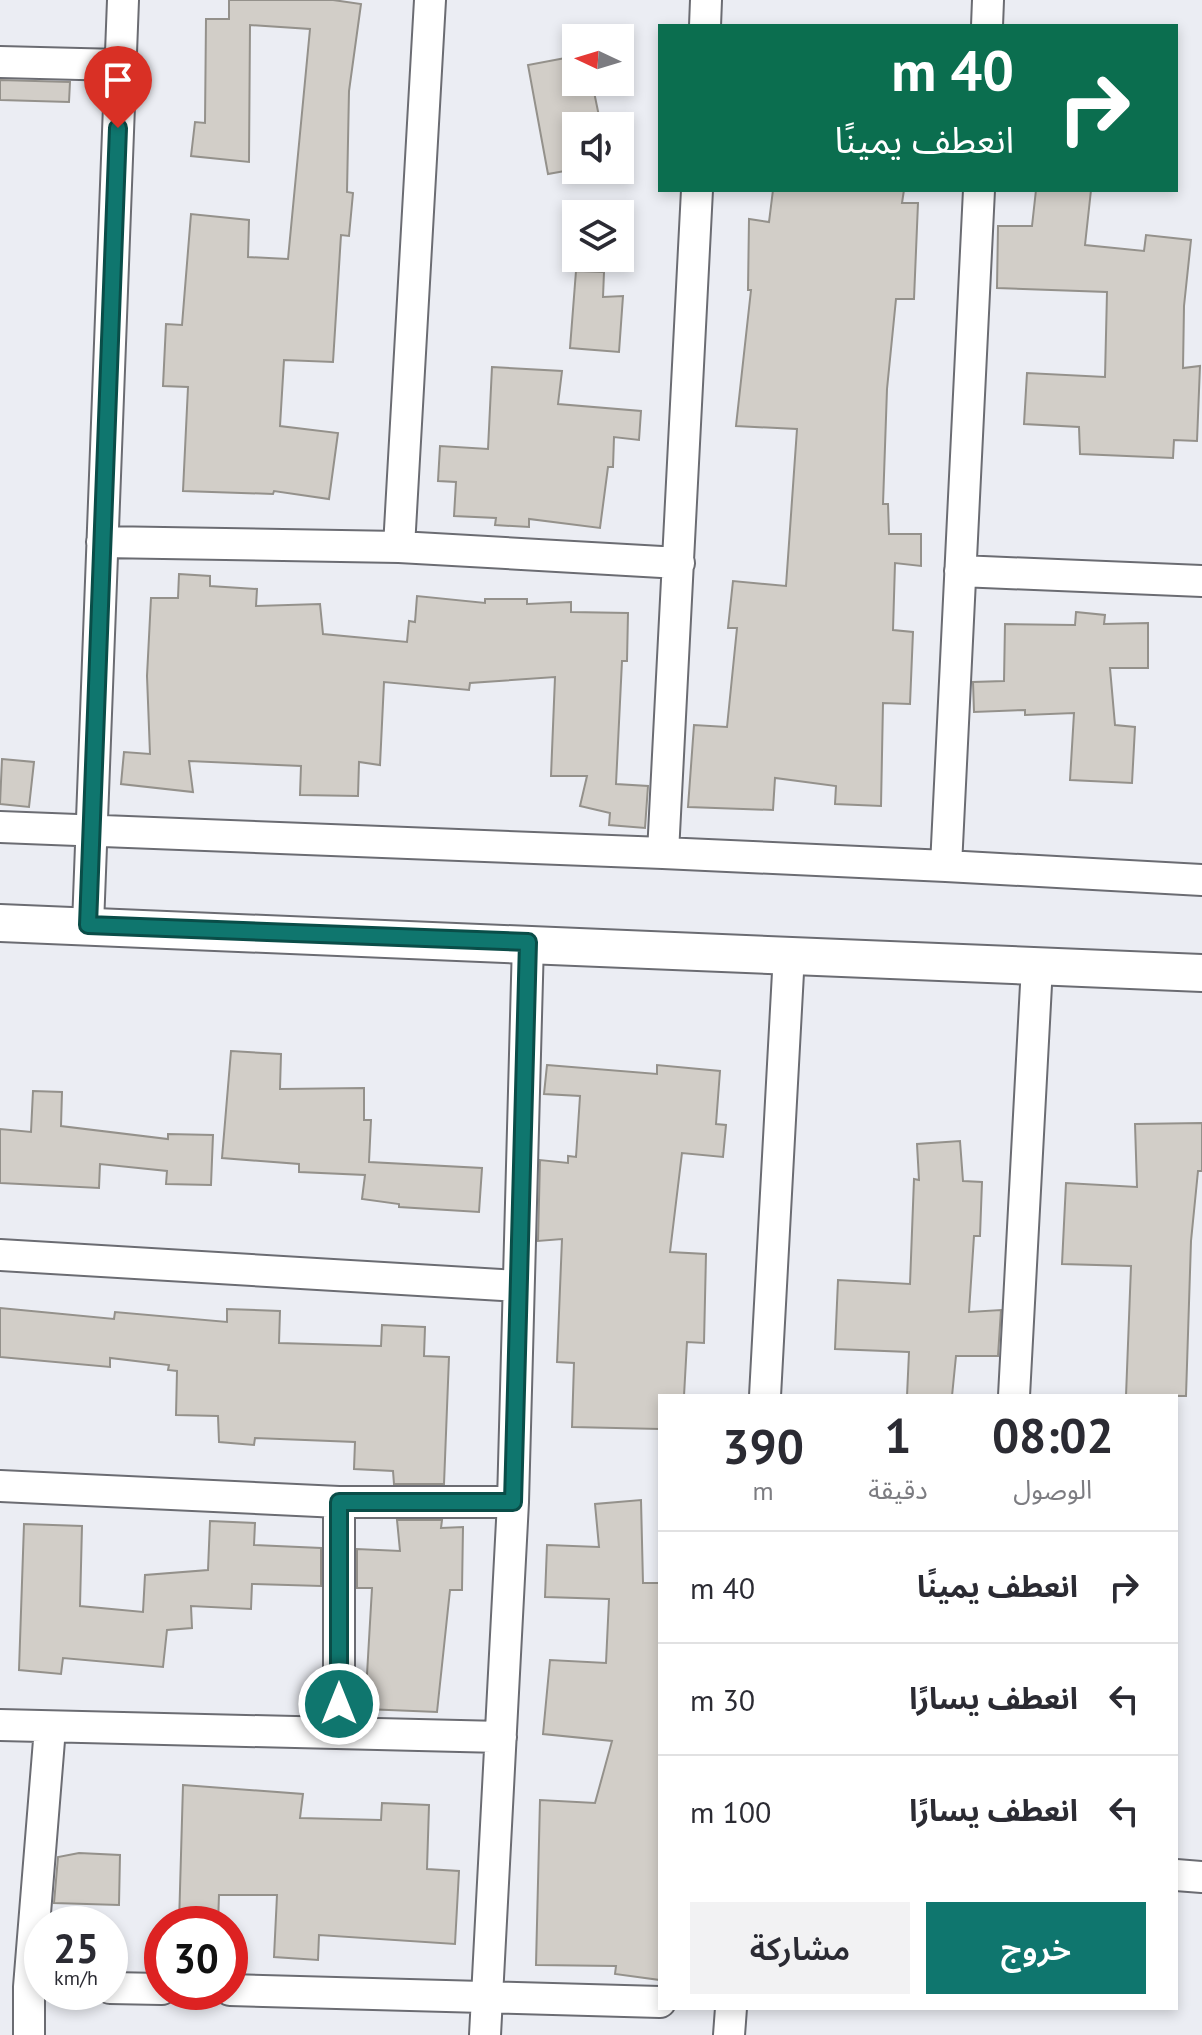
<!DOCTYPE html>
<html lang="ar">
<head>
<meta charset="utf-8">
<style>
  body { margin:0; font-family:"PT Sans","Noto Sans Arabic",sans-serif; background:#f2f2f3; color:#2b2b33; direction:rtl; height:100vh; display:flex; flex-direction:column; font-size:30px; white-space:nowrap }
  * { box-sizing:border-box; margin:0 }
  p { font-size:26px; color:#7c7c81 }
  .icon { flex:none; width:44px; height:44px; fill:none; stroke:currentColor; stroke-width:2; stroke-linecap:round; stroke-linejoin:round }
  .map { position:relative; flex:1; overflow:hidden; direction:ltr }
  .side { position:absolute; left:658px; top:1394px; width:520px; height:616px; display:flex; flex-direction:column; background:#fff; border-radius:0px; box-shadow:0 4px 12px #0003; direction:rtl }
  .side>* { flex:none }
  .top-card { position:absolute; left:658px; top:24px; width:520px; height:168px; border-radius:0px; box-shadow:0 4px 12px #0003; direction:rtl; background:#0b6e4f; color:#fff; overflow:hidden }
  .needle { width:52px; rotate:274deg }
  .fabs { position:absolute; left:562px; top:24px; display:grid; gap:16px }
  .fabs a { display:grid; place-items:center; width:72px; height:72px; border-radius:0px; background:#fff; box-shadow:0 4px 12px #0003; font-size:40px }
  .speed { position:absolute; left:24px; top:1906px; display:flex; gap:16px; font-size:40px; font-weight:700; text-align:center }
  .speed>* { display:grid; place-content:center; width:104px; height:104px; border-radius:50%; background:#fff; box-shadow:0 4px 12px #0003; line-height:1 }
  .speed small { font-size:20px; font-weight:400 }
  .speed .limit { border:12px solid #d22; background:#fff; color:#111 }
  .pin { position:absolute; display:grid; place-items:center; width:68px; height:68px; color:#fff; margin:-82px -34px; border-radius:50% 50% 50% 0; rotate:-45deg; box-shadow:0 0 8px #0007 }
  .pin .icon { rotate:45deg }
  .me { position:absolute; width:88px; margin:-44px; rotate:0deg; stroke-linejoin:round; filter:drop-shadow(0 0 6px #0008) }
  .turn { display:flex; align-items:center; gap:28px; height:168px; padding:0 32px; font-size:36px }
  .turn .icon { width:104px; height:104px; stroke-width:2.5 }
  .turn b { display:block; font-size:56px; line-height:68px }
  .eta { display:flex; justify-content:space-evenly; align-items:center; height:136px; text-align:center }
  .eta b { font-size:48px; font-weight:600; line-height:56px }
  .cta { display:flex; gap:16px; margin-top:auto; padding:16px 32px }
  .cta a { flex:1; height:92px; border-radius:0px; background:#0f766e; color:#fff; font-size:32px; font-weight:600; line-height:92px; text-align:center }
  .cta a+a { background:#f2f2f3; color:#2b2b33 }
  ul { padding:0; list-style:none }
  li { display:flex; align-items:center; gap:24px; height:112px; padding:0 32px; border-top:2px solid #e1e1e2 }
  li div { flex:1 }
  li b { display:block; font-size:30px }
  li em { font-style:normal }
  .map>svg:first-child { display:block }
  .building { fill:#d2cec8; stroke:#94918b; stroke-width:2 }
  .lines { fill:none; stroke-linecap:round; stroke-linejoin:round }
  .minor-casing { stroke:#6b6c72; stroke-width:34 }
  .tertiary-casing { stroke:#6b6c72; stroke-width:40 }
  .minor { stroke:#fff; stroke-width:30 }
  .tertiary { stroke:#fff; stroke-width:36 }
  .route-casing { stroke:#0a4d48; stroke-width:20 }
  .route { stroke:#0f766e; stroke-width:14 }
</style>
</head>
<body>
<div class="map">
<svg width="1202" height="2035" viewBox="0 0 1202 2035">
  <rect width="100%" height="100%" fill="#ebedf3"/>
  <path class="building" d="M229,0H333L361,4L349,91L347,192L353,193L349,236L341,235L333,362L284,360L280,426L338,433L329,499L274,491L273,494L183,491L188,387L163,386L166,324L182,325L191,214L249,220L248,257L288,259L310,29L250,25L249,162L191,156L195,122L205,123L206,19H229Z
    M576,56V82H592L601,126H576V169L548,174L528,65Z
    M0,80L70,82L69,102L0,100Z
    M773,190H904L902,203H918L914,299H896L887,389L883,504H888L889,534H921V566L895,563L893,630L913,632L910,704L883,703L881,806L835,804L836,786L775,778L773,810L688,807L694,725L727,727L737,628H728L733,581L786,586L797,429L736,426L751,290H748L749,219L769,222Z
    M1036,190H1091L1085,245L1144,251L1146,235L1191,240L1184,306L1183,368L1200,366L1197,441L1174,440L1173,458L1080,454L1079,427L1024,424L1027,373L1105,377L1107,292L997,288L998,226H1032Z
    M576,271L604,272L603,297L623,296L619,352L570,348Z
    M492,367L562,371L558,404L641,411L639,440L614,437L613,467H608L600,528L529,519V527L495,525L496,518L454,516L456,482L438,481L440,446L488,449Z
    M179,574L210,576V586L257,589L256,606L320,604L323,634L407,642L409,621L415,622L417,596L485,603V599H527V604L571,602V612L628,613L627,661H622L616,784L648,786L645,828L609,825L610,813L580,806L587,776H551L555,677L470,683L469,690L384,682L380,765L359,762L358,796L300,795L301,766L189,761L193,792L121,784L124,752L150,754L147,676L151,598H178Z
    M1076,612L1105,615L1104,624L1148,623V668H1110L1115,725L1135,727L1132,783L1070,780L1074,713L1025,715V710L974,712L973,682L1004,681L1005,624L1075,625Z
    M2,759L34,762L29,807L0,804Z
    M231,1051L281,1054L280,1089L364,1088V1120H371L369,1162L482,1168L479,1212L399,1207V1204L362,1199L365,1175L299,1172V1164L222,1158Z
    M547,1065L657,1074V1065L720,1071L716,1124L726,1125L723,1157L682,1153L670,1252L706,1254L704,1343L687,1342L684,1396H660V1429L572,1427L574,1363L557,1362L562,1239L538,1241L540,1160L568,1163V1156L576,1157L580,1096L544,1094Z
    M33,1091L62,1092L61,1126L168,1139V1134L213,1135L211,1185L166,1184L167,1171L100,1164L99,1188L0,1183V1129L31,1132Z
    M1202,1123V1171H1198L1191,1241L1186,1396H1126L1131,1266L1062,1264L1066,1183L1137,1187L1135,1124Z
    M960,1141L963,1181L982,1182L980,1236H974L969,1312L1001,1310L998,1356H956L952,1396H907L909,1352L835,1349L838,1280L910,1284L914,1179L919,1180L917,1144Z
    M0,1308L114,1319L115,1312L227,1322V1309L280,1311L279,1343L381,1346L382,1325L425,1327L424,1356L449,1357L444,1484H394L393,1471L354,1469L355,1442L255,1438L254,1445L219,1442L218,1416L176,1415L177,1371L168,1370L169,1365L110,1358V1367L0,1357Z
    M641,1500L643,1583H660V1980L615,1974L616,1966L536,1965L540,1800L595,1803L612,1741L543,1734L550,1660L606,1663L609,1599L545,1597L547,1545L599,1547L595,1504Z
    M397,1520H442L441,1528L463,1527L462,1590H450L437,1712L365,1709L372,1588H357V1549L400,1551Z
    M210,1521L255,1523L254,1545L321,1548V1586L252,1584L251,1609L191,1606L192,1628L167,1630L163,1667L63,1658L61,1674L19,1670L24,1524L82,1526L80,1606L143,1612L145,1575L208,1570Z
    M183,1785L303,1794L300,1818L381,1820L382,1803L429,1805L427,1869L459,1871L455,1944L319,1935L318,1960L274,1957L277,1895H219L218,1924H179Z
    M79,1853L120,1855L119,1905L54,1903L58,1857Z"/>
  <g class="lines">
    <g class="minor-casing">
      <path id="minor" d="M705,26L706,0
        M987,26L988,0
        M0,62L120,65
        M102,542L399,547L679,563
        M399,547L430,0
        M960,571L1202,581
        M0,827L663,853L697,190
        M663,853L946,866L979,190
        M946,866L1202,880
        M88,925L123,0
        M0,1255L518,1286
        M765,1396L789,954
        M1014,1396L1037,966
        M0,1486L339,1502H513
        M339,1502V1733
        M0,1725L501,1737
        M1176,1875L1202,1877
        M110,1988L162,1989
        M230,1990L660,2002
        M29,2035V1987L50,1728
        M485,2035L513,1502L528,942
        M729,2035L731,2008"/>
    </g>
    <g class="tertiary-casing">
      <path id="tertiary" d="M0,923L1202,973"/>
    </g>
    <use href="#minor" class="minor"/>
    <use href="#tertiary" class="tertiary"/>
  </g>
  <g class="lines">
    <g class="route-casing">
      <path id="route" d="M118,128L88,925L528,942L513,1502H339V1704"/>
    </g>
    <use href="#route" class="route"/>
  </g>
</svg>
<div class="fabs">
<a><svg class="needle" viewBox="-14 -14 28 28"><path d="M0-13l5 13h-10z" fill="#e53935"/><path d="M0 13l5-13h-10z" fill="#7c7c81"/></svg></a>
<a><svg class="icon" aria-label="sound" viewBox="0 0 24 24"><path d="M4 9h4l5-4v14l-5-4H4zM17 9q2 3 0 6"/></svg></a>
<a><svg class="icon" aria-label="layers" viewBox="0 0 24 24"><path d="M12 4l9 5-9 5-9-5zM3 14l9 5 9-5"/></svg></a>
</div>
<div class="speed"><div>25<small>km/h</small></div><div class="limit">30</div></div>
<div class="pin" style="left:118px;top:128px;background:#d93025"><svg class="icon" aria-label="arrive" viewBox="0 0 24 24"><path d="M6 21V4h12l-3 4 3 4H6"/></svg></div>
<svg class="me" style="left:339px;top:1704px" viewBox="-20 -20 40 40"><circle r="17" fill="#0f766e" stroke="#fff" stroke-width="3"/><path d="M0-11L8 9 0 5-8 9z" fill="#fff"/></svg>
<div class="top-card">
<div class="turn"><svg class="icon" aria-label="right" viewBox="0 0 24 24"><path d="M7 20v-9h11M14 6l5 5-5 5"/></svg><div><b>40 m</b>انعطف يمينًا</div></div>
</div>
<section class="side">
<div class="eta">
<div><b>08:02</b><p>الوصول</p></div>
<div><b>1</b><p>دقيقة</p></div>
<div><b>390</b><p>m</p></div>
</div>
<ul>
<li><svg class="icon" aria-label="right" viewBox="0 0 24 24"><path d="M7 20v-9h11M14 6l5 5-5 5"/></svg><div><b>انعطف يمينًا</b></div><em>40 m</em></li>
<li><svg class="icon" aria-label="left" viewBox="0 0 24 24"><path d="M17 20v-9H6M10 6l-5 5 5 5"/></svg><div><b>انعطف يسارًا</b></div><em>30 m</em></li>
<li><svg class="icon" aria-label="left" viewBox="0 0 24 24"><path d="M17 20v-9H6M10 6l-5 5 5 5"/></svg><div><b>انعطف يسارًا</b></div><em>100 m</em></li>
</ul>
<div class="cta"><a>خروج</a><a>مشاركة</a></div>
</section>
</div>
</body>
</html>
